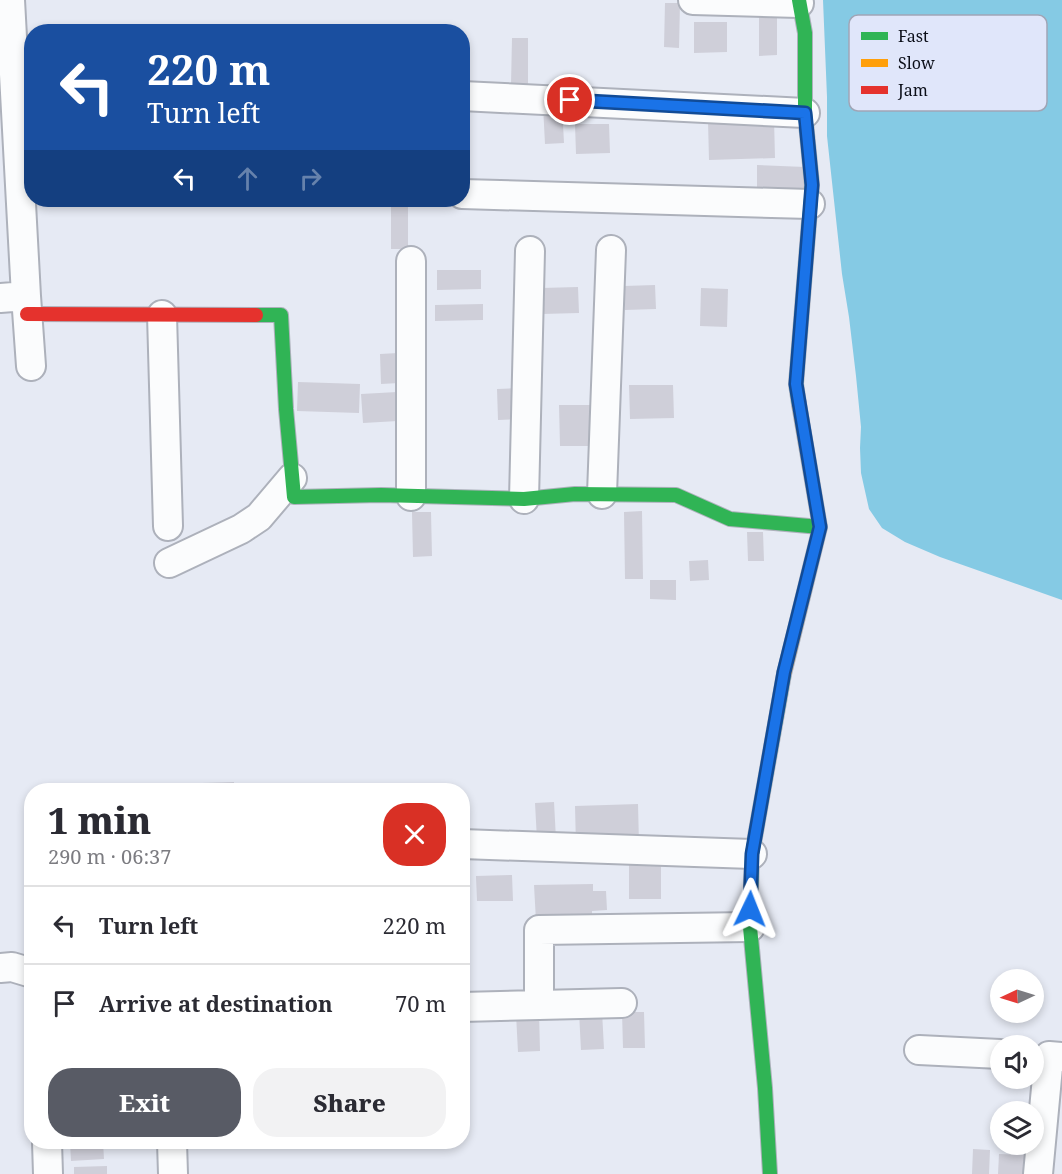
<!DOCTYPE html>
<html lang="en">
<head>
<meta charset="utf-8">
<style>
  body { margin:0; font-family:"Noto Serif",serif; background:#f2f2f3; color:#2b2b33; height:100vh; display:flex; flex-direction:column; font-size:22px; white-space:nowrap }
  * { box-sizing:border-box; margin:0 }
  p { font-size:20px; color:#7c7c81 }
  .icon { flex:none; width:33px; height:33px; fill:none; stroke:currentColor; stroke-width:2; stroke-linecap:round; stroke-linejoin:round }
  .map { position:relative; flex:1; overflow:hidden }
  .sheet { position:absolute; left:24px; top:783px; width:446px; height:366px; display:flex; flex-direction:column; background:#fff; border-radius:24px; box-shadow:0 3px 9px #0003 }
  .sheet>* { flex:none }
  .banner { position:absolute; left:24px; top:24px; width:446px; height:183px; border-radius:24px; box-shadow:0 3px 9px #0003; background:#1a4fa0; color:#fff; overflow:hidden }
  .needle { width:39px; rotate:266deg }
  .fabs { position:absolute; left:990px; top:969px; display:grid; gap:12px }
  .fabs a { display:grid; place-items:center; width:54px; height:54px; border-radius:50%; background:#fff; box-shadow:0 3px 9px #0003; font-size:30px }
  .pin { position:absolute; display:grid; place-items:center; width:51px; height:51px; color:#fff; margin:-26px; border:3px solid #fff; border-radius:50%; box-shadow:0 2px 6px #0007 }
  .me { position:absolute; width:66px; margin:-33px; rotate:2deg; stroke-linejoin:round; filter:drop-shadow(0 0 4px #0008) }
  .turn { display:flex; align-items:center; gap:21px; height:126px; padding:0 24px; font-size:27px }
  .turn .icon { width:78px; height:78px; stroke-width:2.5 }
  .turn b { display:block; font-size:42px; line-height:51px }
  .lanes { display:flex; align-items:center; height:57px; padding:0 24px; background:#0003; justify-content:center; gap:30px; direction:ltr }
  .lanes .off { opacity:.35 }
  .round { display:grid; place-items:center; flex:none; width:63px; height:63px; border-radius:24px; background:#f2f2f3 }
  .summary { display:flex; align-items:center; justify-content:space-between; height:102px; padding:0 24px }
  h1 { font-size:36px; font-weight:800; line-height:45px }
  .primary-button { display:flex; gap:12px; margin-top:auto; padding:12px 24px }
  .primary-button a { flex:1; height:69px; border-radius:24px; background:#585b65; color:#fff; font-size:24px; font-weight:800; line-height:69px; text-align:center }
  .primary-button a+a { background:#f2f2f3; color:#2b2b33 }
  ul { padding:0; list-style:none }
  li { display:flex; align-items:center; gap:18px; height:78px; padding:0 24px; border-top:2px solid #e1e1e2 }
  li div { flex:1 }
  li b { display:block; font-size:22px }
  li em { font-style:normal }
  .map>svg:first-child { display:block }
  .water { fill:#85cae4 }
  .building { fill:#cfcfd9 }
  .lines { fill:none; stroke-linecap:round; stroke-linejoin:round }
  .street-casing { stroke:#adb1bb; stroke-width:32 }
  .fast-casing { stroke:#adb1bb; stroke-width:16 }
  .slow-casing { stroke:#adb1bb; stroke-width:16 }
  .jam-casing { stroke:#adb1bb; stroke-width:16 }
  .street { stroke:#fbfcfd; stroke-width:28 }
  .fast { stroke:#30b455; stroke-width:14 }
  .slow { stroke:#ff9f0a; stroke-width:14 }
  .jam { stroke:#e5322d; stroke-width:14 }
  .route-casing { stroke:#114b97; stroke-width:15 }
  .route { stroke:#1a73e8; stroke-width:10 }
  .key { fill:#e0e6fa; stroke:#a0a5b6; stroke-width:1.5 }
  .key-label { font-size:16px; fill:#0b0e18 }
</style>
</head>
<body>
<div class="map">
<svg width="1062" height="1174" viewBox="0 0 1062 1174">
  <rect width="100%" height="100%" fill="#e6eaf4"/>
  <path class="water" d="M823,0H1062V600L940,557L905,542L882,528L869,509L861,473L860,448L861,427L856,376L849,317L842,274L827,136V97Z"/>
  <path class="building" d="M665,3H680L679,48L664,47Z
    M759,10H777V55L759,56Z
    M694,22H727V52L694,53Z
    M512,38H528V85H511Z
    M543,105H562L564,143L545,144Z
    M774,119L775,158L709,160L708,121Z
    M575,124H609L610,153L576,154Z
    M757,165L805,167L804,191L757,189Z
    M391,202H408V249H391Z
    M437,270H481V289L437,290Z
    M655,285L656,309L625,310L624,286Z
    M578,287L579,313L542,314L541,288Z
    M701,288L728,289L727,327L700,326Z
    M483,304V320L435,321V305Z
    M398,353L399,383L381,384L380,354Z
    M298,382L360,384L359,413L297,411Z
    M629,385H673L674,418L630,419Z
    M522,388L524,419L498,420L497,389Z
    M397,392L398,421L363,423L361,394Z
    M559,405H592L593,446H560Z
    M642,511L643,579H625L624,512Z
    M412,512H431L432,556L413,557Z
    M747,532H763L764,561H748Z
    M708,560L709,580L690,581L689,561Z
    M650,580H676V600L650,599Z
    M234,782V790H202V783Z
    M554,802L556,839L537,840L535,803Z
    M638,804L639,844L576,846L575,806Z
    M629,865H661V899H629Z
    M512,875L513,901H477L476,876Z
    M593,884V891H606L607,910L592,911V920L536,921L534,885Z
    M602,1011L604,1049L581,1050L579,1012Z
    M539,1012L540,1051L518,1052L516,1014Z
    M622,1012H644L645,1048H623Z
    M70,1142H103L104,1159L71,1161Z
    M973,1149L990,1150L989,1174H972Z
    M999,1154L1029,1155V1174H998Z
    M107,1166V1174H74V1167Z"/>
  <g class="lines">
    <g class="street-casing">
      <path id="street" d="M10,0L26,296
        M693,0L799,3
        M462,96L805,113
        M462,194L810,204
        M411,261V496
        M0,298L26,296L31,366
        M162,315L168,526
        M602,494L611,250
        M524,499L530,251
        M169,563L241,529L259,517L292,478
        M462,844L752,854
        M0,968L12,967L32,973
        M539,1005V930L750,927
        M462,1007L622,1003
        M919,1050L1000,1054
        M47,1142L48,1174
        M172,1142L173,1174
        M1038,1174L1049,1056L1062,1057"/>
    </g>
    <g class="fast-casing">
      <path id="fast" d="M799,0L805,33V113L812,185L796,384L799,404
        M256,315H281L286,409L294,497L381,495L524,499L575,494L676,495L730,519L820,527
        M770,1174L765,1088L750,927L752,854L784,674"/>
    </g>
    <g class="slow-casing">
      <path id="slow" d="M784,674L820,527L799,404"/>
    </g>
    <g class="jam-casing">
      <path id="jam" d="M27,314L256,315"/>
    </g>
    <use href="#street" class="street"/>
    <use href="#fast" class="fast"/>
    <use href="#slow" class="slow"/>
    <use href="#jam" class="jam"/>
  </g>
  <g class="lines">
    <g class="route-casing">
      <path id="route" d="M570,100L805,113L812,185L796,384L820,527L784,672L752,854L750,909"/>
    </g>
    <use href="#route" class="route"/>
  </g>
  <rect x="849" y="15" width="198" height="96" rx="9" class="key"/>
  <rect x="861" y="32" width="27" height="8" fill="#30b455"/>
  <rect x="861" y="59" width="27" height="8" fill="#ff9f0a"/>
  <rect x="861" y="86" width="27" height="8" fill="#e5322d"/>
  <g class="key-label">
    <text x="898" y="42">Fast</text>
    <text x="898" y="69">Slow</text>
    <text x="898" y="96">Jam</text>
  </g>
</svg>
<div class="fabs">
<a><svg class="needle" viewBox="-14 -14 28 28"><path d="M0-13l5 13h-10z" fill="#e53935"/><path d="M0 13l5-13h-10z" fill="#7c7c81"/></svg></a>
<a><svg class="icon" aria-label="sound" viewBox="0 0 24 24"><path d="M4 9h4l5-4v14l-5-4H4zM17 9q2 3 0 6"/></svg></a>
<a><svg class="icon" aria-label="layers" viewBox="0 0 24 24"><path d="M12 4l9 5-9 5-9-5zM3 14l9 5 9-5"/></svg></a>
</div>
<div class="pin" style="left:570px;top:100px;background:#d93025"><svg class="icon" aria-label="arrive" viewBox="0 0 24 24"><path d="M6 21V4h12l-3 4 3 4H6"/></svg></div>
<svg class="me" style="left:750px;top:909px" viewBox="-20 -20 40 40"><path d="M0-17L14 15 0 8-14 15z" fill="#1a73e8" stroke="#fff" stroke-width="4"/></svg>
<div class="banner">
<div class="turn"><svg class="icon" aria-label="left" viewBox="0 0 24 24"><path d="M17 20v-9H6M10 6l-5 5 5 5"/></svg><div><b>220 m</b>Turn left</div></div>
<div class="lanes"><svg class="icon" aria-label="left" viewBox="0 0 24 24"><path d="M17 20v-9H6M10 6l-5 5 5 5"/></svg><svg class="icon off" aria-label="ahead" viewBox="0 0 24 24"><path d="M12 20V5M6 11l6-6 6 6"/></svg><svg class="icon off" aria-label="right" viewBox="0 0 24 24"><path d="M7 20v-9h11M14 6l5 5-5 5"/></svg></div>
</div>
<section class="sheet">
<div class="summary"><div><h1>1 min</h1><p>290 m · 06:37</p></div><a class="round" style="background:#d93025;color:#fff"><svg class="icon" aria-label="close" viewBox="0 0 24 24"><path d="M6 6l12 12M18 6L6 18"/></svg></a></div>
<ul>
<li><svg class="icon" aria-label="left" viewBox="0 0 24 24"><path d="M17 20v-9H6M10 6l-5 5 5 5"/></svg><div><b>Turn left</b></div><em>220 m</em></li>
<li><svg class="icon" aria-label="arrive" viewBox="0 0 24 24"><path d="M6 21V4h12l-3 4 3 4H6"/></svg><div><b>Arrive at destination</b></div><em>70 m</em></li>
</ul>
<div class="primary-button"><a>Exit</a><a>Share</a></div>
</section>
</div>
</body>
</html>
